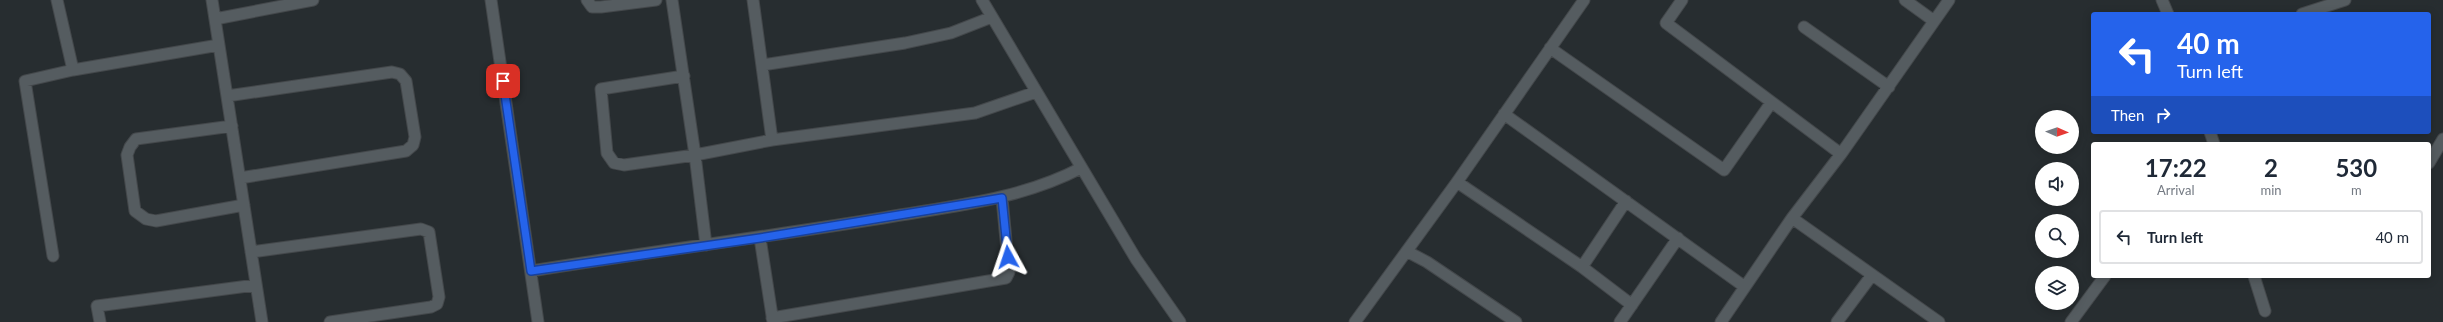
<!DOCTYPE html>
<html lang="en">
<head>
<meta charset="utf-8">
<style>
  body { margin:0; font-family:Lato,sans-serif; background:#f6f6f7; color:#1f2937; height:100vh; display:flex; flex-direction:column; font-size:15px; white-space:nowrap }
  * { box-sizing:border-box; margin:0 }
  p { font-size:13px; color:#747a83 }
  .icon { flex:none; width:22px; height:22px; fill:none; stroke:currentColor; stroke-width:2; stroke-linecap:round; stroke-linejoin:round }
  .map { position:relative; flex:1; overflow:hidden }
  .side { position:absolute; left:2091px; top:142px; width:340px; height:136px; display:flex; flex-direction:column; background:#fff; border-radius:4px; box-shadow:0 2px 10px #0003 }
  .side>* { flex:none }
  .hud { position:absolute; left:2091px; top:12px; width:340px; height:122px; border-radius:4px; box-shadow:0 2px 10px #0003; background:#2563eb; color:#fff; overflow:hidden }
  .needle { width:26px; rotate:92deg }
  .fabs { position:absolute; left:2035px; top:110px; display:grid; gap:8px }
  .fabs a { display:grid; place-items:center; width:44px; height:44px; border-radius:50%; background:#fff; box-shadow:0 2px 10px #0003; font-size:20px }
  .pin { position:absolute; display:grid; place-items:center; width:34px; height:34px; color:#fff; margin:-17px; border-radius:8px; box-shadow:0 2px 6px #0006 }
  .me { position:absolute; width:44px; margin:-22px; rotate:355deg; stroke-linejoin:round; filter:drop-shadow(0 0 3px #0008) }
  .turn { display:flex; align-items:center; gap:14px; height:84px; padding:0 20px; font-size:18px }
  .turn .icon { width:52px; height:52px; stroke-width:2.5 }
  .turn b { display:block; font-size:28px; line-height:34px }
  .then { display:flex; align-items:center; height:38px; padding:0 20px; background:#0003; gap:8px; font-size:15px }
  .eta { display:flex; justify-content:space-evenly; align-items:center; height:68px; text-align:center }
  .eta b { font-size:24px; font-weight:700; line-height:28px }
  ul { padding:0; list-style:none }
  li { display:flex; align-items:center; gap:12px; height:54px; margin:0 8px 6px; padding:0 12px; border:2px solid #e0e1e3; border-radius:4px }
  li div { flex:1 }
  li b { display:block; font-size:15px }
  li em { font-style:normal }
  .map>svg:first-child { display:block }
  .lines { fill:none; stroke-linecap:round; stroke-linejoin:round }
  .minor-casing { stroke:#44484b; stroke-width:13 }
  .minor { stroke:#555c60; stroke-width:11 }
  .route-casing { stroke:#184099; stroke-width:10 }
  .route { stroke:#2563eb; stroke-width:7 }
</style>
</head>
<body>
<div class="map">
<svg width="2443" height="322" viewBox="0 0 2443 322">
  <rect width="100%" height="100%" fill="#272d30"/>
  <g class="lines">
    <g class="minor-casing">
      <path id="minor" d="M57,0L73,70
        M212,0L262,322
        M491,0L538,322
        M587,0L592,7H601L656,0
        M672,0L695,155L706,245
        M753,0L772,140
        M982,0L1136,259L1180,322
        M1682,0L1666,23L1841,154
        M1905,0L1934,21
        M2162,0L2168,14
        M2302,14L2345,0
        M215,19L313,0
        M1804,27L1889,87
        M1550,48L1724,170L1771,103
        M762,65L905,43L951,33L992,17
        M684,76L601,89L607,153L614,163L624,165L695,155L772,140L975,113L1036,92
        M227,96L392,72L400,74L406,81L415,137L413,145L406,151L240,178
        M1504,114L1745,287
        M232,126L136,139L130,147L127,155L135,211L146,219L156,221L244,205
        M2210,132L2214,144
        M2429,163L2443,139
        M1457,182L1582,267L1632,305
        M1792,218L1939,322
        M760,238L773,322
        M251,252L421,229L429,232L439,297L437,304L431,307L330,322
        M1408,252L1427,262L1516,322
        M53,256L25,81L73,70L219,45
        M1582,267L1626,201
        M531,271C648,252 766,237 883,218C951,206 1020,200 1081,168
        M2254,276L2265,311
        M772,318L1006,278L1009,272L1002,198
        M100,322L97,306L256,285
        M1355,322L1457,182L1584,0
        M1620,322L1678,238
        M1721,322L1792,218L1841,154L1949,0
        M1837,322L1872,275
        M2071,322L2105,276"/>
    </g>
    <use href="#minor" class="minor"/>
  </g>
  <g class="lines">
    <g class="route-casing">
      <path id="route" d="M503,81L531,271L760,238L1002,198L1008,257"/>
    </g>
    <use href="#route" class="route"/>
  </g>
</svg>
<div class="fabs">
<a><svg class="needle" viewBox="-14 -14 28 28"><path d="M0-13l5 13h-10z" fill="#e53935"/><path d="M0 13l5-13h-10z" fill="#747a83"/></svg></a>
<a><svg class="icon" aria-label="sound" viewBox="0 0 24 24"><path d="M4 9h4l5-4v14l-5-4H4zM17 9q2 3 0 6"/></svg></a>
<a><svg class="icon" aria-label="search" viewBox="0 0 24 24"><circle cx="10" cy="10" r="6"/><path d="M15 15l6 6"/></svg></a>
<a><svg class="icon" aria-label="layers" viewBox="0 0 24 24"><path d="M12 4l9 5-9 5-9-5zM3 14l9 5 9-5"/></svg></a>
</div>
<div class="pin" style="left:503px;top:81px;background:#d93025"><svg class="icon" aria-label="arrive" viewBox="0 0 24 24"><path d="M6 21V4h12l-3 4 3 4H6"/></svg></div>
<svg class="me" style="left:1008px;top:257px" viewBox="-20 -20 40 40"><path d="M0-17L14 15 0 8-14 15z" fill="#2563eb" stroke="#fff" stroke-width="4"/></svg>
<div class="hud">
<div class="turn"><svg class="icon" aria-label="left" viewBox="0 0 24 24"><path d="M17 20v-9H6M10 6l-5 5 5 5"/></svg><div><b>40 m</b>Turn left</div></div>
<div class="then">Then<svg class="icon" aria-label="right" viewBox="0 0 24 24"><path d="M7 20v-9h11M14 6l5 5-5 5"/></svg></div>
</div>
<section class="side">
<div class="eta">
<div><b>17:22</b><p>Arrival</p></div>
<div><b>2</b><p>min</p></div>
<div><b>530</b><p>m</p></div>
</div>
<ul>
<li><svg class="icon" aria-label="left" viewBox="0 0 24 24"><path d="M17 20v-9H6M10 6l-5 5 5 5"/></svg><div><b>Turn left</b></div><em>40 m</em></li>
</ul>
</section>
</div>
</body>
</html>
